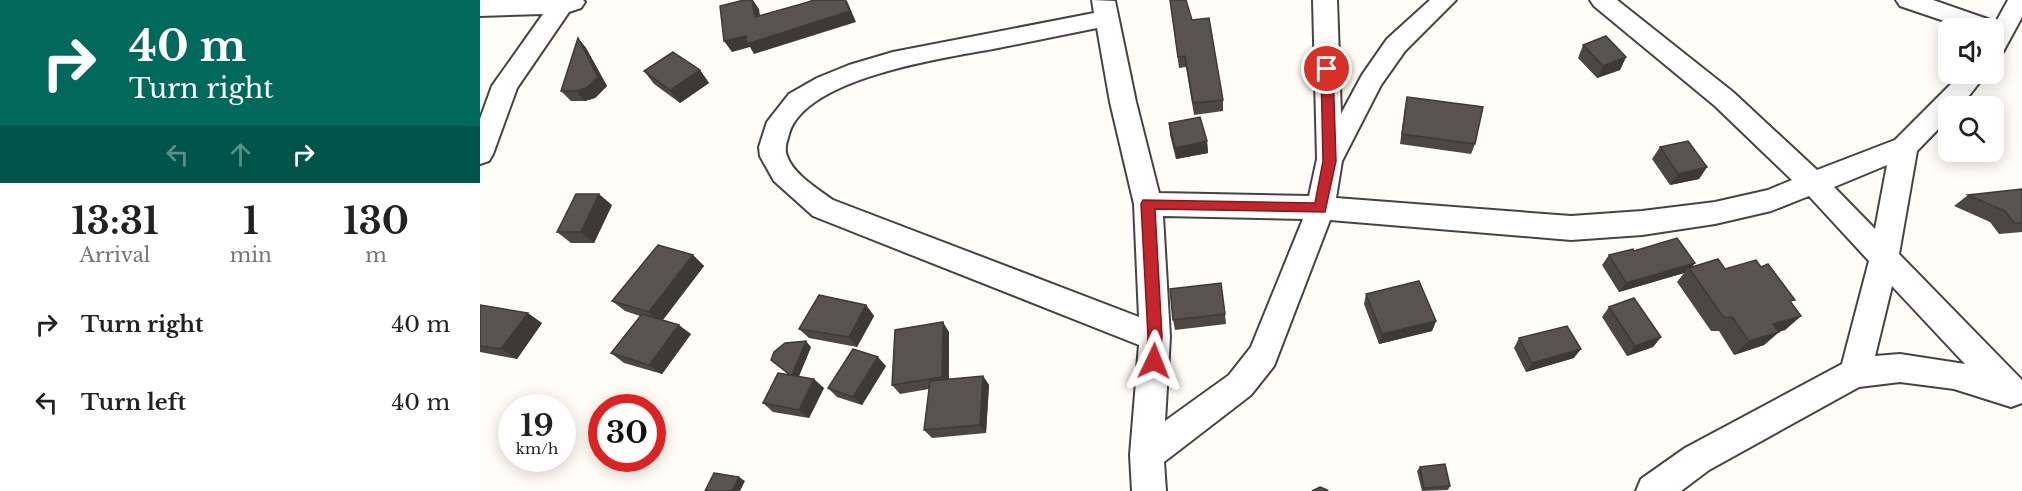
<!DOCTYPE html>
<html lang="en">
<head>
<meta charset="utf-8">
<style>
  body { margin:0; font-family:"Libre Baskerville",serif; background:#f6f6f6; color:#222; height:100vh; display:flex; flex-direction:column; font-size:22px; white-space:nowrap }
  * { box-sizing:border-box; margin:0 }
  p { font-size:20px; color:#767676 }
  .icon { flex:none; width:33px; height:33px; fill:none; stroke:currentColor; stroke-width:2; stroke-linecap:round; stroke-linejoin:round }
  .map { position:relative; flex:1; overflow:hidden }
  .side { display:flex; flex-direction:column; background:#fff; width:480px }
  .side>* { flex:none }
  .guide { background:#00695c; color:#fff; overflow:hidden }
  .fabs { position:absolute; left:1458px; top:18px; display:grid; gap:12px }
  .fabs a { display:grid; place-items:center; width:66px; height:66px; border-radius:12px; background:#fff; box-shadow:0 3px 15px #0003; font-size:30px }
  .speed { position:absolute; left:18px; top:394px; display:flex; gap:12px; font-size:30px; font-weight:700; text-align:center }
  .speed>* { display:grid; place-content:center; width:78px; height:78px; border-radius:50%; background:#fff; box-shadow:0 3px 15px #0003; line-height:1 }
  .speed small { font-size:15px; font-weight:400 }
  .speed .limit { border:9px solid #d22; background:#fff; color:#111 }
  .pin { position:absolute; display:grid; place-items:center; width:51px; height:51px; color:#fff; margin:-26px; border:3px solid #fff; border-radius:50%; box-shadow:0 2px 6px #0007 }
  .me { position:absolute; width:66px; margin:-33px; rotate:2deg; stroke-linejoin:round; filter:drop-shadow(0 0 4px #0008) }
  .turn { display:flex; align-items:center; gap:21px; height:126px; padding:0 30px; font-size:27px }
  .turn .icon { width:78px; height:78px; stroke-width:2.5 }
  .turn b { display:block; font-size:42px; line-height:51px }
  .lanes { display:flex; align-items:center; height:57px; padding:0 30px; background:#0003; justify-content:center; gap:30px; direction:ltr }
  .lanes .off { opacity:.35 }
  .eta { display:flex; justify-content:space-evenly; align-items:center; height:102px; text-align:center }
  .eta b { font-size:36px; font-weight:700; line-height:42px }
  ul { padding:0; list-style:none }
  li { display:flex; align-items:center; gap:18px; height:78px; padding:0 30px }
  li div { flex:1 }
  li b { display:block; font-size:22px }
  li em { font-style:normal }
  main { display:flex; flex:1; min-height:0 }
  .map>svg:first-child { display:block }
  .lines { fill:none; stroke-linecap:round; stroke-linejoin:round }
  .minor-casing { stroke:#444; stroke-width:4 }
  .minor { fill:#fff; fill-rule:evenodd }
  .wall { fill:#4d4742 }
  .shaded-wall { fill:#3f3936 }
  .building { fill:#5a524d; stroke:#3f3936; stroke-width:1.5 }
  .route { fill:#c4262e; stroke:#7f191e; stroke-width:1.5 }
</style>
</head>
<body>
<main>
<section class="side">
<div class="guide">
<div class="turn"><svg class="icon" aria-label="right" viewBox="0 0 24 24"><path d="M7 20v-9h11M14 6l5 5-5 5"/></svg><div><b>40 m</b>Turn right</div></div>
<div class="lanes"><svg class="icon off" aria-label="left" viewBox="0 0 24 24"><path d="M17 20v-9H6M10 6l-5 5 5 5"/></svg><svg class="icon off" aria-label="ahead" viewBox="0 0 24 24"><path d="M12 20V5M6 11l6-6 6 6"/></svg><svg class="icon" aria-label="right" viewBox="0 0 24 24"><path d="M7 20v-9h11M14 6l5 5-5 5"/></svg></div>
</div>
<div class="eta">
<div><b>13:31</b><p>Arrival</p></div>
<div><b>1</b><p>min</p></div>
<div><b>130</b><p>m</p></div>
</div>
<ul>
<li><svg class="icon" aria-label="right" viewBox="0 0 24 24"><path d="M7 20v-9h11M14 6l5 5-5 5"/></svg><div><b>Turn right</b></div><em>40 m</em></li>
<li><svg class="icon" aria-label="left" viewBox="0 0 24 24"><path d="M17 20v-9H6M10 6l-5 5 5 5"/></svg><div><b>Turn left</b></div><em>40 m</em></li>
</ul>
</section>
<div class="map">
<svg width="1542" height="491" viewBox="0 0 1542 491">
  <rect width="100%" height="100%" fill="#fffdf5"/>
  <g class="lines">
    <g class="minor-casing">
      <path id="minor" d="M0,0H103L105,2L101,8L89,12L37,88L13,154L9,161L0,164V119L12,86L63,14L0,16Z
        M612,0L635,1L656,102L679,193L829,196L837,159L833,0H857L861,114L882,75L907,39L950,0H976L925,51L901,85L862,161L856,198L1091,216L1162,211L1235,202L1288,190L1312,180L1235,106L1114,6L1110,0H1137L1253,92L1337,170L1415,140L1481,74H1506L1481,106H1468V119L1437,151L1419,254L1542,380V403L1531,407L1474,389L1420,382L1379,387L1229,470L1201,491H1156L1161,479L1205,448L1362,364L1389,261L1329,196L1291,211L1235,224L1162,235L1091,240L850,220L794,366L771,395L684,462L686,491H652L650,455L659,345L333,216L294,181L280,156L279,147L287,122L309,94L337,78L369,65L413,52L614,13ZM617,28L630,102L654,204L659,317L353,200C338,189 313,174 307,156C304,148 307,142 309,134C325,78 463,58 513,49C548,42 582,35 617,28ZM1407,165L1395,229L1354,187ZM683,216L823,219L771,347L749,375L685,421L690,337ZM1412,286L1485,364L1420,354L1395,356Z
        M1416,0H1453L1516,22L1528,0H1542V17L1523,52L1514,55V28H1485L1420,6Z"/>
    </g>
    <use href="#minor" class="minor"/>
  </g>
  <path class="wall" d="M690,0L712,20L743,100V111L714,115L706,67L699,68Z
    M98,38L106,48L127,86L115,98L105,101H91L81,91Z
    M1103,45L1146,57L1140,70L1117,78L1098,58Z
    M220,70L229,83L200,103L174,84L164,71Z
    M927,97L995,144L991,154L920,144L925,107Z
    M689,123L727,141L728,153L696,159L690,135Z
    M1180,147L1227,167L1219,179L1190,185L1172,159Z
    M1542,189V232L1519,234L1510,222L1474,206L1488,195Z
    M132,205L114,243H91L77,232Z
    M1154,251L1212,267L1245,269L1311,303L1321,316L1305,330L1299,332L1284,345L1254,355L1239,331H1231L1197,282L1204,273L1139,292L1122,265L1129,255Z
    M213,255L224,266L183,320L211,334L182,374L144,363L131,353L160,316L145,311L132,301Z
    M886,294L956,321L952,331L899,344L884,304Z
    M0,305L62,323L37,359L0,352Z
    M386,305L394,316L377,347L329,338L319,329Z
    M1129,307L1181,337L1173,347L1147,356L1122,317Z
    M745,314L746,324L695,330L693,320Z
    M469,332V379L503,376L509,385L506,433L452,438L444,430L449,389L420,394L412,385Z
    M1039,338L1094,358L1046,372L1034,348Z
    M331,347L319,376L344,388L329,418L293,412L283,403L309,375Z
    M406,366L382,405L357,397L348,388Z
    M940,467L970,486L968,490L942,491L937,471Z"/>
  <path class="shaded-wall" d="M272,0H273L279,9L282,28L275,17Z
    M365,0L367,1L376,22L274,54L270,47L252,52L244,41L266,36Z
    M98,38L106,48L127,86L115,98L105,101L96,91Z
    M1146,57L1140,70L1117,78L1123,66Z
    M220,70L229,83L200,103L190,90Z
    M727,141L728,153L696,159L695,148Z
    M1227,167L1219,179L1190,185L1198,174Z
    M119,194L132,205L114,243L101,232Z
    M213,255L224,266L181,322L169,312Z
    M1215,263L1210,270L1209,268L1204,273L1139,292L1146,283Z
    M386,305L394,316L377,347L369,337Z
    M48,313L62,323L37,359L21,349Z
    M1321,316L1305,330L1278,337L1293,324Z
    M956,321L952,331L899,344L902,334Z
    M463,322L469,332L468,386L462,377Z
    M199,325L211,334L182,374L169,365Z
    M1299,332L1284,345L1254,355L1269,341Z
    M1181,337L1173,347L1147,356L1155,346Z
    M326,341L331,347L317,381L311,376Z
    M1101,349L1094,358L1046,372L1052,363Z
    M398,357L406,366L382,405L373,397Z
    M503,376L509,385L506,433L500,425Z
    M334,379L344,388L329,418L319,410Z
    M259,477L265,481L260,491H252Z"/>
  <path class="building" d="M264,0H272L275,17L325,3L334,0H365L370,11L267,44L266,36L244,41L240,6Z
    M690,0H706L712,20L729,18L743,100L713,103L705,56L698,57Z
    M1126,36L1146,57L1123,66L1103,45Z
    M98,38L118,77L106,88L96,91H81Z
    M193,52L220,70L190,90L164,71Z
    M927,97L1003,107L995,144L922,134Z
    M720,117L727,141L695,148L689,123Z
    M1208,141L1227,167L1198,174L1180,147Z
    M1542,189V223H1534L1525,211L1488,195Z
    M96,194H119L101,232H77Z
    M1197,238L1215,263L1146,283L1129,255L1153,249L1154,251Z
    M178,245L213,255L169,312L132,301Z
    M1238,259L1245,269L1276,260L1281,267L1288,264L1315,300L1310,301L1321,316L1293,324L1299,332L1269,341L1252,317L1244,318L1209,268Z
    M939,281L956,321L902,334L886,294Z
    M741,283L745,314L693,320L690,289Z
    M339,295L386,305L369,337L319,329Z
    M1154,298L1181,337L1155,346L1129,307Z
    M0,305L48,313L21,349L0,346Z
    M162,314L199,325L169,365L131,353Z
    M463,322L462,377L412,385L415,330Z
    M1087,326L1101,349L1052,363L1039,338Z
    M326,341L312,375H310L291,360L294,352L305,343Z
    M373,349L398,357L373,397L348,388Z
    M298,373L334,379L319,410L283,403Z
    M503,376L500,425L444,430L450,381Z
    M965,464L970,486L944,488L940,467Z
    M234,473L259,477L252,491H225Z
    M840,487L847,490L848,491H832Z"/>
  <path class="route" d="M847,65L853,69L856,161L845,212L675,209L682,337L679,366L674,368L668,366L666,361L668,337L661,204L663,200L835,203L843,161L841,69Z"/>
</svg>
<div class="fabs">
<a><svg class="icon" aria-label="sound" viewBox="0 0 24 24"><path d="M4 9h4l5-4v14l-5-4H4zM17 9q2 3 0 6"/></svg></a>
<a><svg class="icon" aria-label="search" viewBox="0 0 24 24"><circle cx="10" cy="10" r="6"/><path d="M15 15l6 6"/></svg></a>
</div>
<div class="speed"><div>19<small>km/h</small></div><div class="limit">30</div></div>
<div class="pin" style="left:847px;top:69px;background:#d93025"><svg class="icon" aria-label="arrive" viewBox="0 0 24 24"><path d="M6 21V4h12l-3 4 3 4H6"/></svg></div>
<svg class="me" style="left:674px;top:361px" viewBox="-20 -20 40 40"><path d="M0-17L14 15 0 8-14 15z" fill="#c4262e" stroke="#fff" stroke-width="4"/></svg>
</div>
</main>
</body>
</html>
